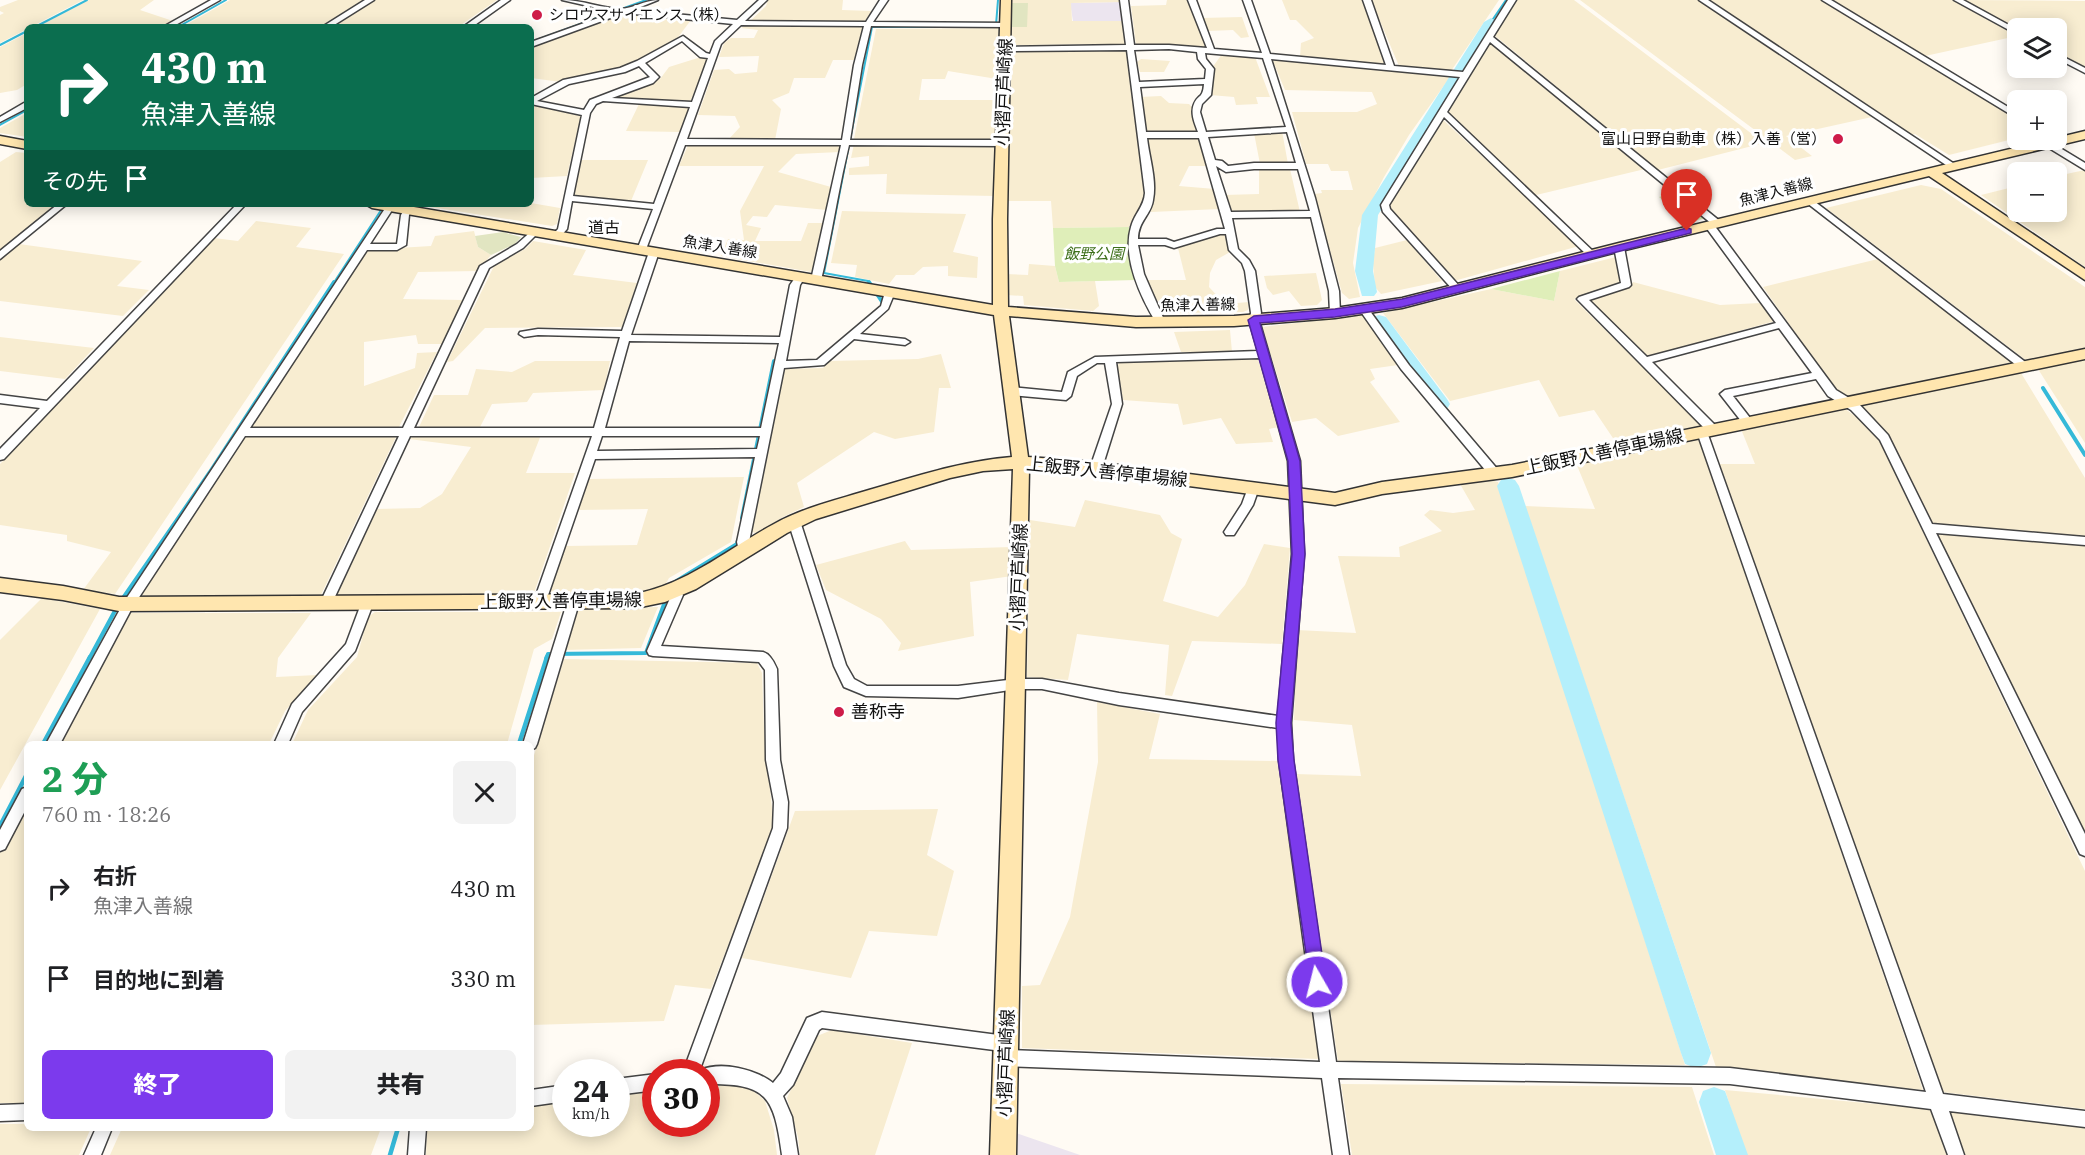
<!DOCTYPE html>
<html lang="ja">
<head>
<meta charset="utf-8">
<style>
  body { margin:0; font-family:"IBM Plex Serif","Noto Sans JP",serif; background:#f2f2f2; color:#202124; height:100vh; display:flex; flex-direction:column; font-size:22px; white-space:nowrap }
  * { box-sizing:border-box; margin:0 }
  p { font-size:20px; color:#757577 }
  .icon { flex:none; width:33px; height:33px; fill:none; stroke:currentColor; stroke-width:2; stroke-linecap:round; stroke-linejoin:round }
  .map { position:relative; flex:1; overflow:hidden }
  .sheet { position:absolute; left:24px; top:741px; width:510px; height:390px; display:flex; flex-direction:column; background:#fff; border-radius:9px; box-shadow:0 3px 15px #0003 }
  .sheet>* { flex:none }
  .top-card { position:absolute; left:24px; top:24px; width:510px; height:183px; border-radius:9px; box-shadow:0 3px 15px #0003; background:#0b6e4f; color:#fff; overflow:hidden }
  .controls { position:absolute; left:2007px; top:18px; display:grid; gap:12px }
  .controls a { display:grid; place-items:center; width:60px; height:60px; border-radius:9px; background:#fff; box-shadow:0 3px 15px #0003; font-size:30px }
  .speed { position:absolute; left:552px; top:1059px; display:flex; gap:12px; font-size:30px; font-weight:700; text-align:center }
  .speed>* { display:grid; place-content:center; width:78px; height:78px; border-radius:50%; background:#fff; box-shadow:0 3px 15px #0003; line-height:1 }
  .speed small { font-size:15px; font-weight:400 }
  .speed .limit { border:9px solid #d22; background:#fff; color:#111 }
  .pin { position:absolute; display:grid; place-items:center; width:51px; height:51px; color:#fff; margin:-62px -26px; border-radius:50% 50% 50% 0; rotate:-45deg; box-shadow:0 0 6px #0007 }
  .pin .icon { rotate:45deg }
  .me { position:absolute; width:66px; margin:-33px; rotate:352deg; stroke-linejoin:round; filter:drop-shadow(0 0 4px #0008) }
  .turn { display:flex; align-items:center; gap:21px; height:126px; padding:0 18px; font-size:27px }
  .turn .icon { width:78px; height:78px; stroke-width:2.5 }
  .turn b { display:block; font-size:42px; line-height:51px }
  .then { display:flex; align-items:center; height:57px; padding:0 18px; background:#0003; gap:12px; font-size:22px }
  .round { display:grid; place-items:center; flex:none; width:63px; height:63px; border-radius:9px; background:#f2f2f2 }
  .headline { display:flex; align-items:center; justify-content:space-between; height:102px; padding:0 18px }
  h1 { font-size:36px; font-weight:800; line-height:45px; color:#1e9e55 }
  .action { display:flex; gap:12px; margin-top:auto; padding:12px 18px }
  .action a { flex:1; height:69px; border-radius:9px; background:#7c3aed; color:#fff; font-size:24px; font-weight:800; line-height:69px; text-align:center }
  .action a+a { background:#f2f2f2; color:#202124 }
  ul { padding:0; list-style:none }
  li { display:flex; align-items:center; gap:18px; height:90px; padding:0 18px }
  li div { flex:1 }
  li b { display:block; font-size:22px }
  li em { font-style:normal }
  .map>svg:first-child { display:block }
  .industrial { fill:#ece5ef }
  .farmland { fill:#f8edd1 }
  .green { fill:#dfeeb9 }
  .cemetery { fill:#e1e5c1 }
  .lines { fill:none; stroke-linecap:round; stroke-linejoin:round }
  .stream-far2 { stroke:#35b9d8; stroke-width:2 }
  .stream-far1 { stroke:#35b9d8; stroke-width:4 }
  .stream { stroke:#35b9d8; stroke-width:4.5 }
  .river { fill:#b4effb; fill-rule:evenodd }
  .street-casing { stroke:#444; stroke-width:3 }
  .secondary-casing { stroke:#333; stroke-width:3 }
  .street { fill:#fff; fill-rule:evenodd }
  .secondary { fill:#ffe6af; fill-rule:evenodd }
  .route { fill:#7c3aed; stroke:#51269a; stroke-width:1.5 }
  .poi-dot { fill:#ce1c49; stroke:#fff; stroke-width:2 }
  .labels { text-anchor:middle; stroke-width:6; stroke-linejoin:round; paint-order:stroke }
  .far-poi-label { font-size:15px; fill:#111; stroke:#fff; text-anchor:start }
  .far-street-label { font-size:15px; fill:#111; stroke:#fff }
  .far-park-label { font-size:15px; font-style:italic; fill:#3d6f1a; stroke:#fff }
  .far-neighbourhood-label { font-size:16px; fill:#111; stroke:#fff }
  .street-label { font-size:18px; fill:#111; stroke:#fff }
  .poi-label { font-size:18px; fill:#111; stroke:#fff; text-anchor:start }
</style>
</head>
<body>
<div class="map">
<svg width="2085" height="1155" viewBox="0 0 2085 1155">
  <rect width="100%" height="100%" fill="#fffbf4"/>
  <path class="industrial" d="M1122,2L1124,21H1073L1070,3Z
    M1010,1131L1080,1155H1010Z"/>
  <path class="farmland" d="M18,0H83L0,43V15L4,13L0,11V7Z
    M89,0H154L140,10L173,21L163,27H37Z
    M230,0H364L320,27H182Z
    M375,0H497L458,27H333Z
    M768,0H843L842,10L872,11L865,21L749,22L766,6Z
    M1010,0H1121L1122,2L1071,3L1072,21H1124L1127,44L1010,45V27L1028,4L1010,3Z
    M1167,0H1189L1206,48L1136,45L1131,6L1166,5Z
    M1282,0H1364L1387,66L1300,57L1301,43L1314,38L1296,20H1290Z
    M1371,0H1499L1451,71L1399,66Z
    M1516,0H1574L1764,143L1658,170L1494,35Z
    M1580,0H1698L1872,117L1786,136L1812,156L1795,160Z
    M1707,0H1825L2017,117V138L1949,155L1915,134L1908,136Z
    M1832,0H1952L2017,36L1925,56Z
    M1962,0L2085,1V68L2057,52L2056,28H2018L2017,31Z
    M623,13L691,20L676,40L622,68L561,82L531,78V47Z
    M1242,17L1249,37L1241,38L1233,30L1208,31L1201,18Z
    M745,26H860L863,28L856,60H833L825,78H794L789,93L772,100L781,109L775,140H728L740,127L735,116L698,115L714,70L729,69L735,74L757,72L759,56L719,57L724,43L731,38H754L758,30L741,28Z
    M999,28L997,79L948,71L945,79H922L919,100H996V140L854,139L876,29Z
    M27,33V84L17,90L0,93V47Z
    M1491,41L1645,169L1532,196L1445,112Z
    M1014,50H1128L1145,200L1129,227L1053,228L1051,201H1006L1009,53Z
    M1222,54L1255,57L1270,97H1256L1258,104L1236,105L1234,97L1210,95L1212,68Z
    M701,57L708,59L690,102L610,98L660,79L669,67Z
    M1141,59L1170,61L1164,72H1140L1137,62Z
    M1272,59L1450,77L1409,135L1384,177L1358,228L1353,263L1360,297L1349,299L1342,293L1314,194L1322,193L1321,190H1353L1348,171H1331L1328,164H1306L1292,112H1357L1377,104L1372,92L1285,90Z
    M1161,96L1169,103L1189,104L1192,107L1191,114L1197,132L1145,131L1140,97Z
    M639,104L689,107L680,132L626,131Z
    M531,105L581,116L567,176L531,178Z
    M27,113V137L0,133V128Z
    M1441,118L1579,246L1454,281L1387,208Z
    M1282,131L1288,164H1260L1254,133Z
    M1147,137H1198L1208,166H1189L1179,186L1215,189L1220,209L1151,212L1150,209L1152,203V183Z
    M689,143L841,144L840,152L796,154L778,172L831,187L827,210L775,205L767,217L753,216L746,225L761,228L755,241H801L808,223H824L815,268L811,272L721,256L728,239L744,240L740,211L764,166H679Z
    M854,144L995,145L996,196L886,194L887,174L849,175V168L869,166V156L851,158Z
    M16,152L27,153V204H56L0,250V162Z
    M581,160H648L631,201L573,196Z
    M1259,169H1290L1300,212L1229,214L1224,195L1259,194Z
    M2085,170V267L1981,195L2017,186L2018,212H2056L2057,176Z
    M1921,185L1941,189L2085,287V348L2027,361L1826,208Z
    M531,203L560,208L557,224L552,226L418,205Z
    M842,211L966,214L953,252L978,257L977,278L948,276V266L923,267L914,275H896L889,284L855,277L857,265L831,263Z
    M256,221L311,228L296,247L344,254L115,594L83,590L111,552L67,541V535L0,525V464L214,238L238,241Z
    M474,231L478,247L491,255L478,271L418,272L403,299L463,300L442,344H418L416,335L364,342V386L415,368L417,353L437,352L399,427L250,428L365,250L431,246L435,236Z
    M1221,234L1228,236L1230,252L1216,260L1210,273L1209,287L1225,304L1249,302L1248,310L1243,312L1166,313L1145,283L1148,280H1186L1178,248Z
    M1407,240L1442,281L1381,294L1375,287L1373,263L1375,248Z
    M533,241L586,250L573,275L637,283L622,327L485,328L453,361L447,362L494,266L525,249Z
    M19,244L142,261L117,286L149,290L123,316L0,301V260Z
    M1616,257L1623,283L1574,299L1703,427L1617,444L1594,410L1559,417L1539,380L1450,401L1383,313L1491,289L1554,301L1560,271Z
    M1878,259L2013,362L1846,398L1834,388L1763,287Z
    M1029,264L1055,266L1059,282L1095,281L1099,306L1093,311L1024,305L1023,296L1006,295L1005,274L1028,275Z
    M1316,273L1322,300L1317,305L1301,306L1289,291L1273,295L1267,288L1264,276Z
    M1633,282L1720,305L1760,303L1775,321L1646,357L1587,300L1630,287Z
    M1364,315L1398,365L1370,369L1375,379L1370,382L1400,422L1338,436L1316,418L1292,422L1262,327Z
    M1230,330L1232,352H1181L1174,332Z
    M0,337L94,348L65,379L0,371Z
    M941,354L951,388H939L934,432L895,439L874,432L797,483L804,507L783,517L757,534L751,531L784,369L823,368L829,361L918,359Z
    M1258,359L1279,427L1269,429L1273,442L1236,444L1221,418L1183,425L1178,404L1123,400L1117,366L1121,361Z
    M2085,360V443L2038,369Z
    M535,361H610L604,390L533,393L527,402L492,404L480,427H419L434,395H468L476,369L512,372Z
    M2021,373L2085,478V536L1933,524L1888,436L1860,405Z
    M1844,408L1863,422L1878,438L2085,871V1109L1942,1092L1719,464H1755L1741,429Z
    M541,435L526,473H575L533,596L333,599L376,509L420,508L442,494L471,447L409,439L414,436Z
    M240,437H396L320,597L147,599L139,592Z
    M1699,439L1923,1090L1716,1067L1525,506L1595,509L1576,463Z
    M744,477L731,542L669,578L663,589L640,595H549L565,546L637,545L648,509L578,510L588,479Z
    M1486,479L1498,482L1685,1065L1338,1061L1295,774L1361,776L1352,725L1294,720L1297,630L1356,633L1338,556L1400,557L1399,547L1442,531L1424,515L1430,510L1453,513L1475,510L1460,484Z
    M1085,500L1160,515L1171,533L1182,539L1163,601L1218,617L1245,585L1264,544L1290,548L1282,644L1192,641L1172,696L1165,695L1169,645L1077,634L1068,680L1027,677L1030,520L1075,527Z
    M1936,534L2085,546V836Z
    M905,541L911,550L1012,547V576L970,582L974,636L898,651L901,643L881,619L826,590L816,565Z
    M42,598L100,609L0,790V640Z
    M658,607L641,648L564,650L577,608Z
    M375,612H561L552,639L534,649L507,744H292L308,710L357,657L368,617Z
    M125,613H311L278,658L276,677L317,675L285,711L269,744H57Z
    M564,659L757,663L762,673L764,728L774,828L711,989L675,985L664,1021L531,1025V765Z
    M1097,702L1160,714L1149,759L1279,761L1319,1059L1022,1048V986L1040,985L1070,917L1098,762Z
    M27,801V1103H0V853Z
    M938,809L927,855L954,871L937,936L869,931L851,978L742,958L795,811Z
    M832,1030L912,1043L875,1155H800L798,1137L787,1098L817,1036Z
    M722,1082L748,1086L765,1101L774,1130L777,1155H426L427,1128H531V1104L565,1100L566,1124H616L617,1094L655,1090L656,1124H706L707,1084Z
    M1341,1084L1692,1087L1714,1155H1352Z
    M1725,1090L1931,1109L1947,1155H1746Z
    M1949,1112L2085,1128V1155H1965Z
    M0,1124H27V1128H91L79,1155H0Z
    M122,1128H381L371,1155H110Z"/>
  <path class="green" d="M1675,192L1707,218L1689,222L1659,197Z
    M1129,227L1136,280L1059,282L1055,266L1053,228Z
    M1560,271L1554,301L1491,289Z"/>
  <path class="cemetery" d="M1010,3H1028L1027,27H1010Z
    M503,232L521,237L515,244L491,255L478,247L475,236Z"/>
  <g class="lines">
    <path class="stream-far2" d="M1491,22L1506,0
      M996,25L998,0
      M35,27L87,0
      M178,27L226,0
      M531,42L646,0
      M0,45L27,31
      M0,125L27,110
      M333,284L385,204
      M870,284L868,281L824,273L872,27H953"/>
    <path class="stream-far1" d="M869,282L883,303L882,306
      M2043,388L2085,455
      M742,518L774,361H778
      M675,582L737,544L738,540
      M121,601L210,472L334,282
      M89,659L117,607
      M546,659L548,654L646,653L666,599"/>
    <path class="stream" d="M43,744L90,657
      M519,744L547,657
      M0,826L27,774
      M390,1155L398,1128"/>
    <path class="river" d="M1491,18L1498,22L1378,215L1373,271L1377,292L1374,296H1362L1355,271L1362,215L1484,22Z
      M1379,315L1386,317L1447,399L1450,404L1447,409L1440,411L1433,409L1370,321L1372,317Z
      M1508,478L1515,480L1519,486L1711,1053L1707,1064L1696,1068L1685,1064L1681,1053L1497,486L1501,480Z
      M1714,1087L1725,1091L1748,1155H1716L1699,1102L1703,1091Z"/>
    <g class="street-casing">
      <path id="street" d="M211,0H220L172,27H163Z
        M365,0H374L331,27H322Z
        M501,0H510L472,27H463Z
        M562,0C582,0 601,8 620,9C632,9 645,0 658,0L633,10L737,20L759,0H767L745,21L866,22L880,0H888L873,22L1009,23L1010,25L1006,27L871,26L862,65L850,140H1002L1006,143L1002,146L849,145C838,190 832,235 821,280L816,283L811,280L841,145H685L645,252H639L637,250L653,209L572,201L567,229L560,237H554L552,235L558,229L582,115L531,104V98L563,80L620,68L637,61L683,36L706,53L710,54L715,41L733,24L624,13L531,47V42L615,12ZM741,25L864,26L854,65L842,140L687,139L721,44ZM682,41L700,57L708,58L692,102L612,98L653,83L659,77L645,63ZM639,66L650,77L590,100L584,110L537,101L569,84L625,72ZM603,101L690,107L654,204L573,196L590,113L596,104Z
        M1120,0H1128L1134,45H1169L1207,48L1188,0H1196L1214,49L1262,53L1243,0H1251L1270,54L1386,65L1363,0H1371L1394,66L1463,72L1508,0H1516L1493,37L1721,222V226L1714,225L1836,390L1859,404L1888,435L1932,524L2085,537V545L1936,533L2085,834V856L2080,854L1880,440L1851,410L1828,396L1816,379L1733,396L1754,423L1749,427L1745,426L1720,394L1725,390L1812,373L1779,328L1652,362L1717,427L1718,430L1717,433H1709L1577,299L1579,297L1621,283L1614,247L1619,244L1624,247L1631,285L1629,287L1589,300L1647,357L1776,323L1705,226L1712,224L1490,42L1447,112L1596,254L1594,256H1588L1444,117L1389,205L1390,209L1462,289L1460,291H1454L1383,212L1381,205L1460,77L1271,59L1315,198L1339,291L1340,313L1335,316L1330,313L1329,291L1311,217L1232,218L1238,249L1249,260L1255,271L1261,313L1259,320L1300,461L1304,554L1291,723L1293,760L1336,1062L1730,1068L1926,1092L1697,432L1702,428L1707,432L1943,1094L2085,1111V1127L1949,1111L1964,1155H1948L1931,1109L1730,1084L1338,1078L1349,1155H1333L1322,1078L1006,1066L1000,1064L998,1058L1002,1051L822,1028L819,1030L793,1085L783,1096L792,1117L798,1155H782C774,1097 768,1083 706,1084V1072H699L700,1070C722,1061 755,1069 773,1083L781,1073L807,1018L822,1012L1006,1036L1012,1038L1014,1044L1010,1050L1320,1062L1279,760L1278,728L1119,705L1042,689H1016L958,698L866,696L844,687L834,666L788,521L794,517L800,521L846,665L854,679L867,686H958L1016,679H1042L1119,693L1278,716L1292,554L1288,461L1260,358L1116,362L1122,404L1102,468L1096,472L1090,468L1112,404L1105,363H1097L1077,376L1071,396L1066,400L1011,395L1006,391L1011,387L1062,392L1068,372L1095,357L1258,351L1249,320L1251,313L1245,271L1242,263L1229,250L1226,234H1220L1174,248L1165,245H1138L1144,274L1165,322L1163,324H1157C1141,298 1122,258 1131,227C1134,214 1144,207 1145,193L1127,50L1005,51L1001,49L1005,47L1126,45ZM1169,49L1197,52L1198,59L1206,69L1205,79L1139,82L1134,50ZM1205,53L1263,58L1286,127L1206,132L1200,112L1202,104L1211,95L1214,69L1206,59ZM1204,84C1203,99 1198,94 1194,104C1190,113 1195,124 1198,132H1146L1140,87ZM1287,132L1296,163H1254L1228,166L1222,161L1215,160L1208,137ZM1147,138H1199L1225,229H1217L1174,242L1166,239H1138C1138,221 1151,215 1153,200C1157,180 1149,157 1147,138ZM1216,166L1226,172L1254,169H1298L1310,211L1231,212Z
        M1699,0H1708L1959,167L1952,169Z
        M1822,0H1831L2018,113V119Z
        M1954,0H1963L2018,30V35Z
        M2056,53L2085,68V73L2056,58Z
        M24,103H27V108L0,122V117Z
        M2047,140L2085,163V170L2044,145L2043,143Z
        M1810,198L2028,364L2029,366L2028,368H2020L1807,203V199Z
        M58,204H67L0,259V251Z
        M237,204H246L4,459L0,460V449L40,408L0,403V395L47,401Z
        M388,204H396L370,244H397L401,215L405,208L408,207L412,210L409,215L406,245L397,250H367L250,428H403L480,266L517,244L535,228L540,231L523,248L489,268L414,428H594L620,337L538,335L524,337L519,334L520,332L538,329L622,331L649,252L654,249L659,252L631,335L780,337L790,285L797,275L800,274L805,277L800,285L786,361L817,360L881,306L885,292L890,289L895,292L888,309L860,334L905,339L910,342L905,345L854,339L824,365L784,368L749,542L750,552L748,555H740L737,542L755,457L595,459L546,601L544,604H536L534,601L592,436H410L332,603L330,606H322L320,603L399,436H245L132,608L60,744H46L124,602ZM629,341L779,343L761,428H605ZM602,436H760L757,449L597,451Z
        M1364,306L1367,307L1409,365L1499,471L1501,474L1499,477H1491L1401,369L1359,309Z
        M1253,484L1259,488L1253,505L1234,535H1226L1224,532L1242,504L1249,485Z
        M674,586L678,588L683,595L661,646L763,652C770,654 774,662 777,669L780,760L788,802L787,828L699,1072H683L773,828L774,802L766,760L765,670L759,662L653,656L649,655L647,651L671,596L668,591L670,588Z
        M573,598L577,600L579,603L537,744L535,748L531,750V744H523L567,603L569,600Z
        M367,599L371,601L373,604L355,651L302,712L288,744H274L292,704L346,644L361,604L363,601Z
        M27,787V807L5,849L0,851V830L22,789Z
        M656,1074V1090L616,1095V1079Z
        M566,1085V1101L531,1106V1090Z
        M27,1104V1120L0,1121V1105Z
        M96,1128H112L101,1155H84Z
        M410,1128H426L424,1155H408Z"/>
    </g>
    <g class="secondary-casing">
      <path id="secondary" d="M1001,0H1011L1007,219L1008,307L1136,317L1234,316L1335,308L1402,298L1619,243L2085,131V139L1942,173L2085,269V280L1929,176L1621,251L1402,308L1335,318L1234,326L1136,327L1009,316L1028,457L1096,462L1335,493L1382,482L1512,465L2085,349V359L1512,477L1382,494L1335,505L1096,474L1029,469L1016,1155H990L1013,469L983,471L950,478L816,519L787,533L696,589L665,602L636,608L119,611L63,600L0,592V578L63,586L119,597L636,594C691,582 726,550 774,524C804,507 837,500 869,490C917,476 962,461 1012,457L994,315L372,208L365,204H396L993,305V219Z
        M0,136L27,141V149L0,144Z"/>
    </g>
    <use href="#street" class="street"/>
    <use href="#secondary" class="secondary"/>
  </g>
  <path class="route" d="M1687,228L1691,229V233L1402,307L1335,317L1260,323L1300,461L1305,554L1291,723L1294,760L1326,982L1323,988L1317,990L1311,988L1278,760L1276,723L1292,554L1288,461L1248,320L1254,316L1335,309L1402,299Z"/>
  <g class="poi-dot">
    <circle cx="537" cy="15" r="6"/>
    <circle cx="1838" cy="139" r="6"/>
    <circle cx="839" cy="712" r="6"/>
  </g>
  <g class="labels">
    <g class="far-poi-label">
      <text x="549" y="20">シロウマサイエンス（株）</text>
      <text x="1826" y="144" text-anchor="end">富山日野自動車（株）入善（営）</text>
    </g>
    <g class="far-street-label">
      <text transform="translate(1776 192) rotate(-14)" y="5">魚津入善線</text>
      <text transform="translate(720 247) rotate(9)" y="5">魚津入善線</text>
      <text transform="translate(1198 305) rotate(-1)" y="5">魚津入善線</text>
    </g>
    <g class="far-park-label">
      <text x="1094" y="259">飯野公園</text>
    </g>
    <g class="far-neighbourhood-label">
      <text x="604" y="233">道古</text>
    </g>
    <g class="street-label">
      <text transform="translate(1004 92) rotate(-88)" y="6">小摺戸芦崎線</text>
      <text transform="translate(1604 452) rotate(-12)" y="6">上飯野入善停車場線</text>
      <text transform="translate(1107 472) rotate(6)" y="6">上飯野入善停車場線</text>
      <text transform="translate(1019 577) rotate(-88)" y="6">小摺戸芦崎線</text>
      <text transform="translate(561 601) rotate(-1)" y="6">上飯野入善停車場線</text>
      <text transform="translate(1006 1063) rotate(-88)" y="6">小摺戸芦崎線</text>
    </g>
    <g class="poi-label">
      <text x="851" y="718">善称寺</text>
    </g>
  </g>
</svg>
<div class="controls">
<a><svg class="icon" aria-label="layers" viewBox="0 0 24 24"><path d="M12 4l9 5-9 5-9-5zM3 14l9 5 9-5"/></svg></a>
<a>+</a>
<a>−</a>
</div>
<div class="speed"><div>24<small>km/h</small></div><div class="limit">30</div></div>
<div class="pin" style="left:1687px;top:231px;background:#d93025"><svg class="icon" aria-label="arrive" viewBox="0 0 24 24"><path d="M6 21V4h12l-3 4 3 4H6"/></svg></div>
<svg class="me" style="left:1317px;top:982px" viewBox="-20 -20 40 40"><circle r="17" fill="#7c3aed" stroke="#fff" stroke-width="3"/><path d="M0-11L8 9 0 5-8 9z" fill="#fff"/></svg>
<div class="top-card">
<div class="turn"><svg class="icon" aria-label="right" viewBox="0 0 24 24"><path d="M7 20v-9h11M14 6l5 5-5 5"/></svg><div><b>430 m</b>魚津入善線</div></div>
<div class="then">その先<svg class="icon" aria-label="arrive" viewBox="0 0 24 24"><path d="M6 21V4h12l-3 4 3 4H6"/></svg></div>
</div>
<section class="sheet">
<div class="headline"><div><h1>2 分</h1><p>760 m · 18:26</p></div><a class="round"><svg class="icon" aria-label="close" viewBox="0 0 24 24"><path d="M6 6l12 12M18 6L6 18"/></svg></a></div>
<ul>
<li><svg class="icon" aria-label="right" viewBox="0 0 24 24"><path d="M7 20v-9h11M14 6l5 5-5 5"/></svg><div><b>右折</b><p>魚津入善線</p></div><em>430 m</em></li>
<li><svg class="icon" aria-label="arrive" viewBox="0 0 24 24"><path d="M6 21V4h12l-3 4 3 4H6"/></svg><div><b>目的地に到着</b></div><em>330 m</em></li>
</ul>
<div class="action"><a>終了</a><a>共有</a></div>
</section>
</div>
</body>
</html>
